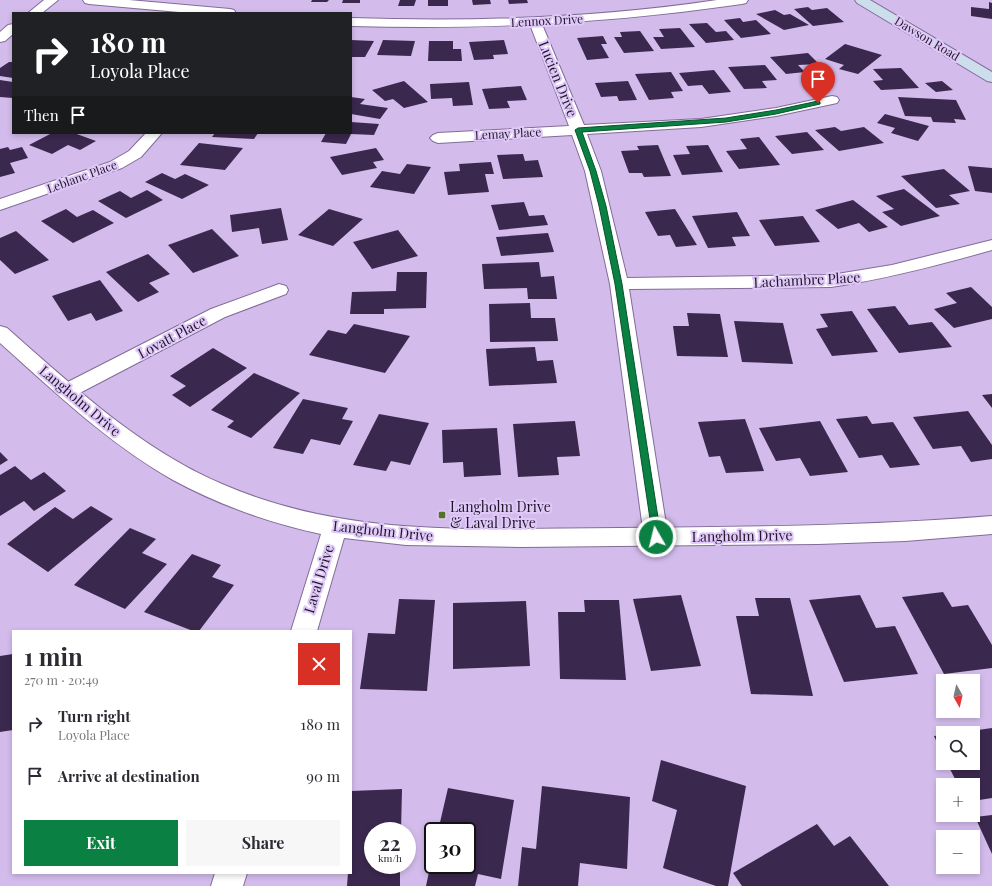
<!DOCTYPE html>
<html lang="en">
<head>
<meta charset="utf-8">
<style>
  body { margin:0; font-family:"Playfair Display",serif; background:#f7f7f7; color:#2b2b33; height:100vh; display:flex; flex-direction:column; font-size:15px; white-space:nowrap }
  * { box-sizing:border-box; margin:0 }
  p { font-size:13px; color:#7c7c81 }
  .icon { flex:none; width:22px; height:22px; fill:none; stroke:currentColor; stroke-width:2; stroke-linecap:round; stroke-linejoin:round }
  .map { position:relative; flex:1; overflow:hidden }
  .sheet { position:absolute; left:12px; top:630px; width:340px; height:244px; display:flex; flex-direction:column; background:#fff; border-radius:0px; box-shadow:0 2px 6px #0003 }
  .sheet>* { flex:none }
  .guide { position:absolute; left:12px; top:12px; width:340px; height:122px; border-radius:0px; box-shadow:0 2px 6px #0003; background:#202124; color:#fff; overflow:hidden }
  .needle { width:26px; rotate:172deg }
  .fabs { position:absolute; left:936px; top:674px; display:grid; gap:8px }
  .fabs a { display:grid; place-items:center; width:44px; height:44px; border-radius:0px; background:#fff; box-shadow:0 2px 6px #0003; font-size:20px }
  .speed { position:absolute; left:364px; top:822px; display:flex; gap:8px; font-size:20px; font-weight:700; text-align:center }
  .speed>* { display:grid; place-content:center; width:52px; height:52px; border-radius:50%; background:#fff; box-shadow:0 2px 6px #0003; line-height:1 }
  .speed small { font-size:10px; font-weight:400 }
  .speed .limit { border:2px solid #111; border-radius:6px; background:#fff; color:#111 }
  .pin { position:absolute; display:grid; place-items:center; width:34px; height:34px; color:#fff; margin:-41px -17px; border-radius:50% 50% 50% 0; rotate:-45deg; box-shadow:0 0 4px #0007 }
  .pin .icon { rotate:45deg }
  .me { position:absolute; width:44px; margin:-22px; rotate:352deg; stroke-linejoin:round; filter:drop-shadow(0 0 3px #0008) }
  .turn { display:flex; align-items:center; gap:14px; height:84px; padding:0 12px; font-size:18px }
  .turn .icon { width:52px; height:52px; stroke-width:2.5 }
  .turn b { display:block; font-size:28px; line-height:34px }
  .then { display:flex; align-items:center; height:38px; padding:0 12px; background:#0003; gap:8px; font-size:15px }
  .round { display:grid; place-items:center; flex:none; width:42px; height:42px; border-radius:0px; background:#f7f7f7 }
  .headline { display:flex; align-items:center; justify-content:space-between; height:68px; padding:0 12px }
  h1 { font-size:24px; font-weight:700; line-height:30px }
  .cta { display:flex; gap:8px; margin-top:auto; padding:8px 12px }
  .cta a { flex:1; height:46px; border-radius:0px; background:#0b8043; color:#fff; font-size:16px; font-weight:700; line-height:46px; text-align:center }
  .cta a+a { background:#f7f7f7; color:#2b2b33 }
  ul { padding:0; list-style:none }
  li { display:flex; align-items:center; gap:12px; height:52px; padding:0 12px }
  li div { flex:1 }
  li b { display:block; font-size:15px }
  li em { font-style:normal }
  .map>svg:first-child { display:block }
  .building { fill:#3b284e }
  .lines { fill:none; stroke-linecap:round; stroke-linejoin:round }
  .minor-casing { stroke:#816c97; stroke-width:2 }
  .tertiary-casing { stroke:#816c97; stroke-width:2 }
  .secondary-casing { stroke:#816c97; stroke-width:2 }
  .minor { fill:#fff; fill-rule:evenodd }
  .tertiary { fill:#fff; fill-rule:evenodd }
  .secondary { fill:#ccddec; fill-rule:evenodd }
  .route { fill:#0b8043; stroke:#07532c }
  .poi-dot { fill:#577226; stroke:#e0c9f9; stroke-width:1.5 }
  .labels { text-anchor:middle; stroke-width:4; stroke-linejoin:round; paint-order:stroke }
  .far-street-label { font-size:12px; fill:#1f1728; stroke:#e0c9f9 }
  .street-label { font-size:14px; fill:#1f1728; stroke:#e0c9f9 }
  .poi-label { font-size:14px; fill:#1f1728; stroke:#e0c9f9; text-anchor:start }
</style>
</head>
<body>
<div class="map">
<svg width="992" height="886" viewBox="0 0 992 886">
  <rect width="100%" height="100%" fill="#d3bcec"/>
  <path class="building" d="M312,0H329L327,2H311Z
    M343,0H360V3H342Z
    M400,0H416L414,6H398Z
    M428,0H448V6H428Z
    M472,0H490L491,4L473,5Z
    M508,0H527L528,3L509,4Z
    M989,2L992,3V19L971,16V7L989,9Z
    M808,7L812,10L827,8L844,22L813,26L794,9Z
    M775,10L784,15L790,14L809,25L784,30L756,14Z
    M740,18L743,22L756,20L771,34L741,38L724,20Z
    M707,23L716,32L726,31L734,40L706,43L689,24Z
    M680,28L695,47L661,49L653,37H664L659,29Z
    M640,31L654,51L624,53L614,37H622L620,32Z
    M603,36L607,44H601L609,58L587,60L577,38Z
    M351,40L374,41L365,57H351Z
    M383,40L415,41L411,56L377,55Z
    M504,40L508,54L493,55L494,59L474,60L469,42Z
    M429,41H453V49H461L462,61H428Z
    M845,44L882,55L858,74L839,69L844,65L825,59Z
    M808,53L819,64L798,65L805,72L786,74L770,57Z
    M9,62H13V78L0,76V68Z
    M765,65L777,80L762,81L767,88L744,89L728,67Z
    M901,68L919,88L881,90L873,81L883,80L873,69Z
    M714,70L731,92L709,94L702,85L688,86L679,73Z
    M671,72L683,91L671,92L674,98L649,100L635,74Z
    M0,80L13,82V98L0,97Z
    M404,81L428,102L404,108L393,99L385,101L372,90Z
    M628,81L637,100L619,101L617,96L601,97L595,83Z
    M942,81L953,90L936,92L925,83Z
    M469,82L473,105L453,106L452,98L431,99L430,84Z
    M521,86L527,100L507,101L510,108L489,109L482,89Z
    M351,97L365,99L360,104L388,108L380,119L351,114Z
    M898,97L956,100L966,120L954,119L956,123L933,122L931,117L905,116Z
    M885,114L929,126L918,141L891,133L895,128L877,123Z
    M351,122L379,124L374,135L351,134L346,144L321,142L326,133H351Z
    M835,127L841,131L864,127L884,143L839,151L815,130Z
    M807,132L824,150L792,154L775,136Z
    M52,133H74L96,141L80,150L68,145L52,154L29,145Z
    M215,133H258L254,139L212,137Z
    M759,137L780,165L739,169L726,151L747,149L740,139Z
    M199,143L243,148L225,170L180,165Z
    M658,145L671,176L644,177L642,173H629L621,151L639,150L637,146Z
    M708,145L723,172L682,175L673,155L690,154L686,146Z
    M8,147L10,150L22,147L28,158L10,163L15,173L0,177V149Z
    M376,148L384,160L373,162L377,168L342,175L330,157Z
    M523,154L525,161L538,160L543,177L503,179L497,155Z
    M491,162L494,174H485L489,192L448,195L444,172L460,171L459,164Z
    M407,164L431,167L414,194L370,187L382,171L400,174Z
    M968,166L992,168V193L975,191Z
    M944,169L970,191L949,195L960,204L936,208L901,176Z
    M162,173L175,179L185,174L209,185L182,199L145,182Z
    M904,189L940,216L901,226L882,212L894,209L876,196Z
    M147,190L163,200L126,218L98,201L120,191L131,198Z
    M853,200L888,227L869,232L859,223L838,229L815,210Z
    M524,202L529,216L544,215L548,225L499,230L491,205Z
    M281,208L288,240L262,244L259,228L232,232L230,215Z
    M66,209L77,217L93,210L114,223L73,243L41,221Z
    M329,209L363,219L333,246L298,235Z
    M675,209L697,245L676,247L670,235L658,236L645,212Z
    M737,212L750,236L732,237L736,246L708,248L692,216Z
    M803,216L820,242L775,246L759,220Z
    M212,229L239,256L193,273L168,245Z
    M398,230L418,256L372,269L353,242Z
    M16,231L49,260L15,274L0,260V238Z
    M548,233L554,252L501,256L496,237Z
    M148,254L170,274L149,283L159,292L138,302L106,272Z
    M539,262L541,277L554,276L557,299H528L527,288L484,289L482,264Z
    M397,272H427L426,308L384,309V314H350L352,292L396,291Z
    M100,280L123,311L96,321L91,313L68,321L52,296Z
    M971,287L992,307V319L954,328L934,309L957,303L946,293Z
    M530,303L531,318H555L558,341L490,342L489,304Z
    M895,306L909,325L932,322L952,347L899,353L867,309Z
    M852,311L878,352L832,356L816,329L828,327L820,314Z
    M687,313L720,314L728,357L677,356L673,326H689Z
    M734,321L783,323L793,364L742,362Z
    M354,324L410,336L385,373L309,355L328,330L346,334Z
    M535,347L537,361L553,360L557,383L489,386L486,349Z
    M213,348L247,368L190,407L172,395L186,386L170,376Z
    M254,373L300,393L251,438L227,427L234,421L211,410Z
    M992,394V408L982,395Z
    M303,399L348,408L342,419L353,421L340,445L311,439L303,454L273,448Z
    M968,411L992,445V459L971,462L961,446L933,449L913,417Z
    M379,414L429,423L410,465L391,461L386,471L353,465Z
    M867,416L872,424L893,422L920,465L890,468L882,455L859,458L836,419Z
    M745,419L764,471L726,473L720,456L709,457L698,422Z
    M575,421L580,456L557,457L559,475L518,477L513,424Z
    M820,421L848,472L810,476L800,458L776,461L759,428Z
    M497,428L501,475L464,477L463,462L443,463L442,430Z
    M0,452L8,460L0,465Z
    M15,466L31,480L44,472L66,491L34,511L24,501L0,516V475Z
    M91,506L113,519L48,572L7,544L55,507L73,519Z
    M130,528L156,539L142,553L167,564L125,609L74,585Z
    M192,554L221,565L212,577L234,585L199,631H193L144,612Z
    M943,592L952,607L968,605L992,645V668L944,674L902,597Z
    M681,595L701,666L651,671L633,599Z
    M860,595L876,628L895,626L918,674L844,682L809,600Z
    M755,598H790L813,696L751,694L736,616H759Z
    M399,599L435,600L427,691L360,689L368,633L395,634Z
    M584,600H619L626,680L560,679L558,612H585Z
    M526,601L530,666L453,669V603Z
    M13,654V730L0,732V656Z
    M992,728V798L973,801V785H958L947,763H973V733L964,732Z
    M943,735V755L934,736Z
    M661,760L746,786L728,886H716L663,868L677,810L652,801Z
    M542,786L630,797L627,869L580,863L578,886H518L522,847L536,849Z
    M448,788L514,800L501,879L478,874L475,886H426L432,858L433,865H467V831H438Z
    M402,789L401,831H373V865H400V886H347L348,873H351V791Z
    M992,815V854L975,817Z
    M817,824L834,846L850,836L889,886H742L733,873Z"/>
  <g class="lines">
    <g class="minor-casing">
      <path id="minor" d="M535,18L539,19L541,22L584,125L701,119L776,108L832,96L837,97L839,100L837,103L776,116L701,127L587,134L601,171L627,278L831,275L892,265L992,240V250C939,265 886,279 831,287L629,289L668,537L665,544L656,546L647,544L644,537L610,284L585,171L572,135L438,143L433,141L430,138L433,135L438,133L569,126L529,22L531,19Z
        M146,133H162L141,157L122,168L0,210V199L110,162L129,151Z
        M279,284L286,286L288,290L286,294L225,317L74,396L67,398L60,396L57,391L60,386L211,309Z"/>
    </g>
    <g class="tertiary-casing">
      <path id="tertiary" d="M44,0H58L42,13H28Z
        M83,0H129L230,9L234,10L236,13H190L89,4L85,3Z
        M717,0H748L746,3L742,4C611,23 483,30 351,26V18C474,22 596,18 717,0Z
        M13,24V34L5,41L0,42V32L8,25Z
        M0,326L7,328C73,386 140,449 222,484C351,540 483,528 620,528C744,527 868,526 992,516V534L905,541L818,544L521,547L406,545L344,538L317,631H291L321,534C270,523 219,505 173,480C109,444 55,392 0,343Z
        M215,873H247L243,886H211Z"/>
    </g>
    <g class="secondary-casing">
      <path id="secondary" d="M855,0H870L992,72V82L987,81L857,3Z"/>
    </g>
    <use href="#minor" class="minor"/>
    <use href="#tertiary" class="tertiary"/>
    <use href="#secondary" class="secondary"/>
  </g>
  <path class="route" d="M818,101L820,102V104L776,114L726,122L582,132L596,171L606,206L622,284L661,537L660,539H653L615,284L599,206L590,171L575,130L578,128L726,118L776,110Z"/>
  <rect class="poi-dot" x="438" y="511" width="8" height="8" rx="2"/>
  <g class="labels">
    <g class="far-street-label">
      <text transform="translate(547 21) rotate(-3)" y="4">Lennox Drive</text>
      <text transform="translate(927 39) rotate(31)" y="4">Dawson Road</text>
      <text transform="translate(508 134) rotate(-3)" y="4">Lemay Place</text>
      <text transform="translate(82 177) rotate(-20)" y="4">Leblanc Place</text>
    </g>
    <g class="street-label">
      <text transform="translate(558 79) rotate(68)" y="5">Lucien Drive</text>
      <text transform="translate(807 280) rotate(-3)" y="5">Lachambre Place</text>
      <text transform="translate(172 337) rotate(-28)" y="5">Lovatt Place</text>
      <text transform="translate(80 401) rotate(40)" y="5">Langholm Drive</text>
      <text transform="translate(383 531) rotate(6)" y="5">Langholm Drive</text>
      <text transform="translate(742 536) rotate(-1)" y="5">Langholm Drive</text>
      <text transform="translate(319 579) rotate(-73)" y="5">Laval Drive</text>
    </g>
    <g class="poi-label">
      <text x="450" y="512">Langholm Drive<tspan x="450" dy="16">&amp; Laval Drive</tspan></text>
    </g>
  </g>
</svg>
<div class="fabs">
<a><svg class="needle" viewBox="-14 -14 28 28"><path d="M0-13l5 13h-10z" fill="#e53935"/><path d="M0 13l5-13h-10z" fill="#7c7c81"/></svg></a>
<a><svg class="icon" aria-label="search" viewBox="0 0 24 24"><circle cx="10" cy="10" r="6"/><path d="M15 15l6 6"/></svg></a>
<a>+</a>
<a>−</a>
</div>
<div class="speed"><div>22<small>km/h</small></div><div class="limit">30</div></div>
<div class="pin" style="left:818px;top:103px;background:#d93025"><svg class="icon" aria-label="arrive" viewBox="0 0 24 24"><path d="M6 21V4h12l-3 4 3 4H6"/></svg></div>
<svg class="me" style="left:656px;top:537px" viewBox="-20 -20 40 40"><circle r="17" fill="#0b8043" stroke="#fff" stroke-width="3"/><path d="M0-11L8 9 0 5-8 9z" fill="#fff"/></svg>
<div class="guide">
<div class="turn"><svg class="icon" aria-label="right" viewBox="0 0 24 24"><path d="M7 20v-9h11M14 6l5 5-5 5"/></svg><div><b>180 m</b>Loyola Place</div></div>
<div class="then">Then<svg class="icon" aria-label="arrive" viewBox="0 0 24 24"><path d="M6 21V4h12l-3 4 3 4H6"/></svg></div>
</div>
<section class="sheet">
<div class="headline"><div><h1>1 min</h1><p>270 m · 20:49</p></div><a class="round" style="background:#d93025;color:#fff"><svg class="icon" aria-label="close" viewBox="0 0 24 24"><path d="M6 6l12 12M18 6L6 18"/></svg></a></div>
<ul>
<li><svg class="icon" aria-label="right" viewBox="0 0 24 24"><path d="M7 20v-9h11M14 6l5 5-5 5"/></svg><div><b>Turn right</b><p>Loyola Place</p></div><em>180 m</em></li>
<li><svg class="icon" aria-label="arrive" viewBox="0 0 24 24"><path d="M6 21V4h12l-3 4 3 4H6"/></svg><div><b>Arrive at destination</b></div><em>90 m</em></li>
</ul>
<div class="cta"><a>Exit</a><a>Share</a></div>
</section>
</div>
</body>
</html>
